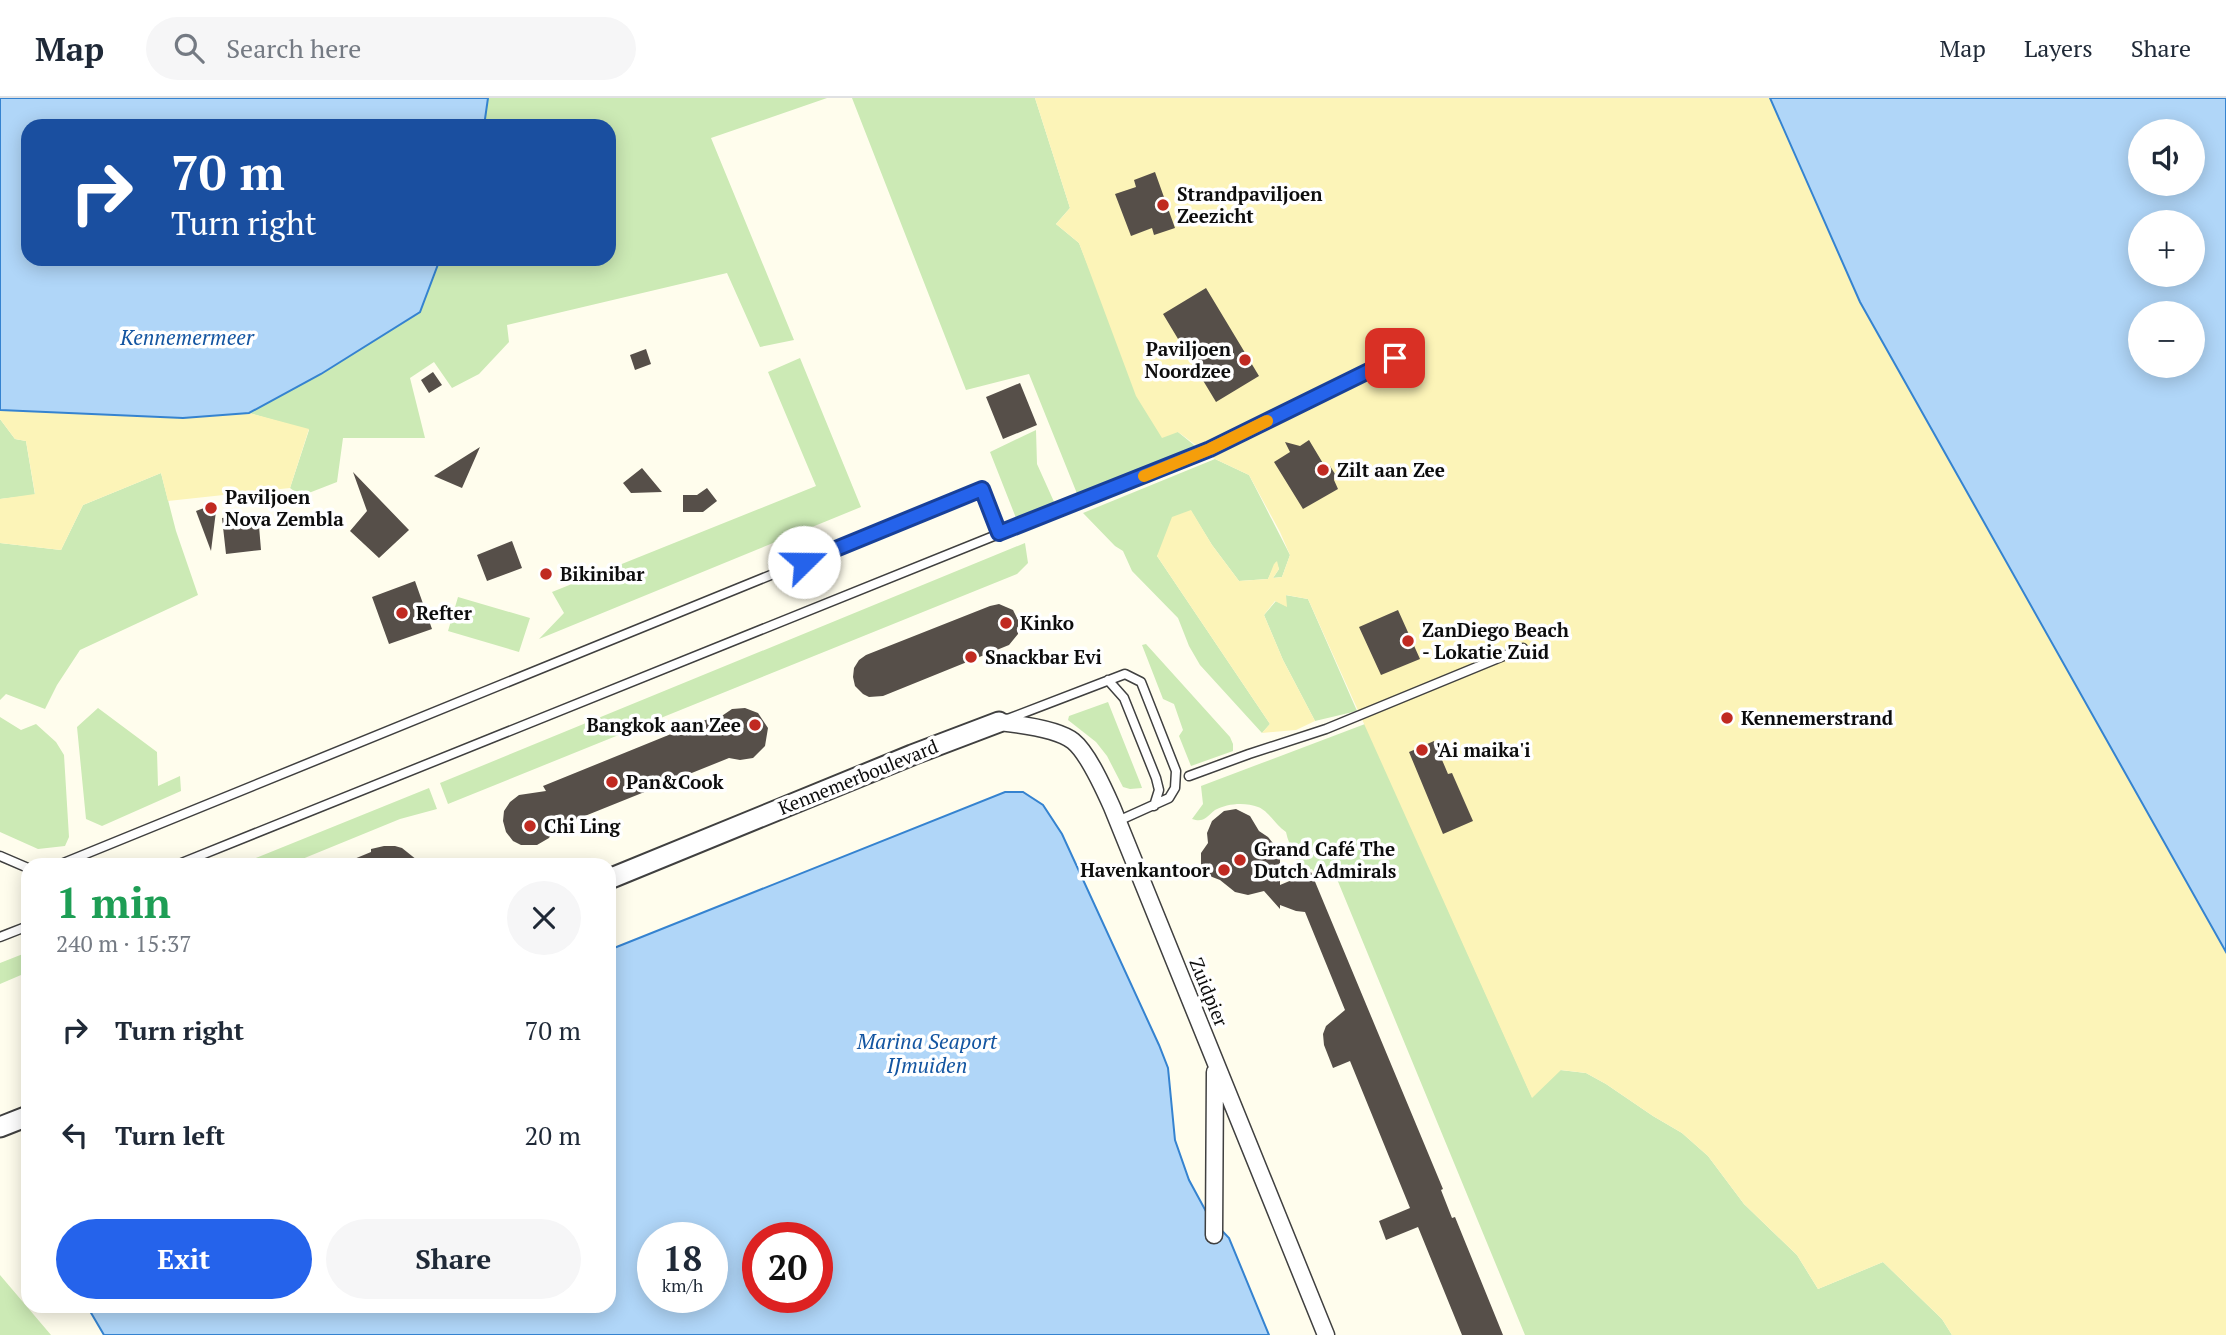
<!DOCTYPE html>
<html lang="en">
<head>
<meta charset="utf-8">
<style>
  body { margin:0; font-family:"PT Serif",serif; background:#f6f6f7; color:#1f2937; height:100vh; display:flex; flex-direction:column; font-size:26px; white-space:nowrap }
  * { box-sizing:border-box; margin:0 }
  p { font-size:23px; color:#747a83 }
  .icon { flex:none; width:38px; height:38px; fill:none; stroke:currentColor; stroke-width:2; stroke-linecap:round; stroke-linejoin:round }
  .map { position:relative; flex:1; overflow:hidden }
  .drawer { position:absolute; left:21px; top:760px; width:595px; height:455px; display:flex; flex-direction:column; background:#fff; border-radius:21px; box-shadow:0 4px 18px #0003 }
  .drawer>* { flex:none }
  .hud { position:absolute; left:21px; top:21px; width:595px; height:147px; border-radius:21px; box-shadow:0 4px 18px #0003; background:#1a4fa0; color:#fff; overflow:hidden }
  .fabs { position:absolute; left:2128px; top:21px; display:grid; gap:14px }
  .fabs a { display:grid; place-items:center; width:77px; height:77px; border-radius:50%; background:#fff; box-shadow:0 4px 18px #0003; font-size:35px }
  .speed { position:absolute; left:637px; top:1124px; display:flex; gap:14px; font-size:35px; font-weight:700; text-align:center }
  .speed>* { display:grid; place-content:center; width:91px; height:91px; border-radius:50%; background:#fff; box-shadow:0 4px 18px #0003; line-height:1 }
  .speed small { font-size:18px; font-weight:400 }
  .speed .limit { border:10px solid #d22; background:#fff; color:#111 }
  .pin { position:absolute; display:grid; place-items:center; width:60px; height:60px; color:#fff; margin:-30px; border-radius:14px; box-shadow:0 4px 10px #0006 }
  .me { position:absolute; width:77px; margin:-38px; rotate:68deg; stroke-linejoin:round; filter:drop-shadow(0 0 5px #0008) }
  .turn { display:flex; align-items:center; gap:24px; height:147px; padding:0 35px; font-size:32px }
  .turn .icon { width:91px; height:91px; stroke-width:2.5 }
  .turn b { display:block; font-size:49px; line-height:60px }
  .round { display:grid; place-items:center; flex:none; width:74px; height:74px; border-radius:37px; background:#f6f6f7 }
  .headline { display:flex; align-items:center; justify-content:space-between; height:119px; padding:0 35px }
  h1 { font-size:42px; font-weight:700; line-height:52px; color:#1e9e55 }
  .button { display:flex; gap:14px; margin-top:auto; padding:14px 35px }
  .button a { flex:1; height:80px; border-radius:42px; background:#2563eb; color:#fff; font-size:28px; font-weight:700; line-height:80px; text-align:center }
  .button a+a { background:#f6f6f7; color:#1f2937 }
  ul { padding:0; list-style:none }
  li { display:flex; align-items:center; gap:21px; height:105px; padding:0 35px }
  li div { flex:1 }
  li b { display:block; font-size:26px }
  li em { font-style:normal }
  header { display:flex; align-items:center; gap:42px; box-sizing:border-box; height:98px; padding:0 35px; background:#fff; border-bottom:2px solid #e0e1e3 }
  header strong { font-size:33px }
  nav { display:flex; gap:38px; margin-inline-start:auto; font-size:24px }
  .search { width:490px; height:63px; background:#f6f6f7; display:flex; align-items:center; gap:18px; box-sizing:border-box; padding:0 24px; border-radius:38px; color:#747a83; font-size:26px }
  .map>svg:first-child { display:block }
  .green { fill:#cceab5 }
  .sand { fill:#fcf4b8 }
  .water { fill:#b0d6f8; stroke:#3583d0; stroke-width:2; fill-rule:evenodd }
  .building { fill:#564f49 }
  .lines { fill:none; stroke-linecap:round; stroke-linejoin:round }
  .service-casing { stroke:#404040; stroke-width:11 }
  .minor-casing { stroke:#404040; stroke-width:19 }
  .tertiary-casing { stroke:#404040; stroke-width:23 }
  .service { stroke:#fff; stroke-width:8 }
  .minor { stroke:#fff; stroke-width:16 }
  .tertiary { stroke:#fff; stroke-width:19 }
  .route-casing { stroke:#184099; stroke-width:18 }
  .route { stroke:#2563eb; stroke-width:12 }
  .slow { stroke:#f59e0b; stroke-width:12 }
  .poi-dot { fill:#c02a21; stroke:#fff; stroke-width:2.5 }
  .labels { text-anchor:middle; stroke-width:7; stroke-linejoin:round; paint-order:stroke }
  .poi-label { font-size:19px; font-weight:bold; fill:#0d0d0d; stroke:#fff; text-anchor:start }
  .street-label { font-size:19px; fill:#0d0d0d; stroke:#fff }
  .water-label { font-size:21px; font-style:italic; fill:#1355a1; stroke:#fff }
</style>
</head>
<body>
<header>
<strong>Map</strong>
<div class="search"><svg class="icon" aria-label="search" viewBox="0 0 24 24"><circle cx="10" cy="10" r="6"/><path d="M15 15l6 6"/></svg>Search here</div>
<nav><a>Map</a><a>Layers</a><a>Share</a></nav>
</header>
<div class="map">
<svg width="2226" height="1237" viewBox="0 0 2226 1237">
  <rect width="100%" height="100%" fill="#fffded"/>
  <path class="green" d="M488,0H827L711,40L794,242L760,249L727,175L507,227L509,244L479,276L452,290L434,264L410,280L425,340H343L337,384L301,398L290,390L309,332L249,315L321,276L419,214L440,161H609V28H484Z
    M852,0H1035L1070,110L1056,126L1079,145L1097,190L1178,334L1199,351L1078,398L1029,276L966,292Z
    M800,260L861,409L539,541L564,515L552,494L816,388L768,274Z
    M0,321L15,341L26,343L35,397L0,401Z
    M1036,332L1037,366L1055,406L1016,420L990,354Z
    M1215,361L1249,377L1290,457L1282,479L1273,480L1279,471L1276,464L1268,481L1239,483L1212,447L1191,413L1157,458L1270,626L1262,635L1200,567L1189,548L1178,520L1132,473L1123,453L1115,448L1083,415Z
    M161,375L176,433L198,497L80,552L57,587L45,611L6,596L0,602V445L61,452L83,407Z
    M1025,445L1028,465L1017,476L448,706L440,685Z
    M1285,497L1308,501L1357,613L1315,623L1283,562L1264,517L1276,503L1286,508Z
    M458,499L530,520L519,554L448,533Z
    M1146,546L1230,639L1233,646V653L1191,668L1179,638L1183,632L1174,606L1163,601L1142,547Z
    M1108,604L1141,687L1142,690L1130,691L1123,689L1107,658L1096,644L1068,622L1069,618Z
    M98,610L157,654L158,688L180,678L181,693L102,728L86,721L77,629Z
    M0,619L21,632L36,626L56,644L64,657L69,739L65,748L38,751L0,734Z
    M1365,626L1532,999L1560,972L1586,975L1606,986L1653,1018L1682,1035L1708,1058L1744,1106L1797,1157L1818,1191L1883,1164L1942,1221L1952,1237H1525L1332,769L1314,775L1312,771L1299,774C1298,759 1289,749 1286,734C1275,727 1269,713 1258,709C1246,704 1227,705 1215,712C1206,719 1204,725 1192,721L1203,706L1201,688Z
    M429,690L437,711L400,721L290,766H241Z
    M28,854V874L0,886V865Z
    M0,1177L51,1237H0Z"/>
  <path class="sand" d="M1035,0H1770L1860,204L2226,854V1237H1952L1942,1221L1883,1164L1818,1191L1797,1157L1744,1106L1708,1058L1682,1035L1653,1018L1606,986L1586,975L1561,972L1532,1000L1308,501L1286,497L1287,509L1275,503L1264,517L1283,562L1315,623L1296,632L1262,635L1270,626L1157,458L1172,419L1191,412L1212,447L1239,483L1268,481L1274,466L1277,463L1279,471L1273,480L1282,479L1290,457L1280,434L1249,377L1215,361L1178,334L1162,340L1136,298L1079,145L1056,126L1070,110Z
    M0,312L183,320L249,315L309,331L290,390L168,403L161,375L83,407L61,452L0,445V401L35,396L26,343L15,341L0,321Z"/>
  <path class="water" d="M0,0H488L484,28H28V161H440L420,214L321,276L249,315L183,320L0,312Z
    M1770,0H2226V854L1860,204ZM2140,33H2193V86H2140ZM2140,124H2193V177H2140ZM2140,215H2193V268H2140Z
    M1005,694H1023L1043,707L1062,736L1159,947L1168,970L1175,1042L1189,1082L1209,1119L1229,1140L1269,1237H104L87,1208H609V852ZM653,1139H712V1199H653ZM758,1139H817V1199H758Z"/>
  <path class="building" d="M1155,74L1175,130L1154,137L1152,130L1131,138L1115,96L1136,89L1134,82Z
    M1206,190L1259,278L1216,304L1163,216Z
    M646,251L651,266L635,272L630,257Z
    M433,274L442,287L429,295L421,282Z
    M1020,285L1037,327L1003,341L986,299Z
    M1309,342L1324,367L1330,368L1335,376L1334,382L1338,391L1303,411L1274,364L1290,354L1285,344L1300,348Z
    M480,349L462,390L434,378Z
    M642,370L662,394L631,395L623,385Z
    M353,374L409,432L379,460L350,433L367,413Z
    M707,390L717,403L703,414H683V397H697Z
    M217,405L211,453L196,413Z
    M258,416L261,452L226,456L222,420Z
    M512,443L522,470L487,483L477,457Z
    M415,483L432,531L389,546L372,499Z
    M999,506L1013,512L1018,522V536L1009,547L883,598L869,599L863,596L855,588L853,579L854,570L859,562L866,557L990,508Z
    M1398,512L1420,561L1381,577L1359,529Z
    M745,610L758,615L768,630L765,648L753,660L740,662L729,660L555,730L549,740L537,747H521L513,743L506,734L503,723L504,713L510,704L519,697L546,693L543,688L708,621L710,626L732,611Z
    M1434,643L1448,676L1452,675L1473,723L1443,736L1409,654Z
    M1236,711L1250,718L1259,733L1268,739L1276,749L1280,759V787L1311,774L1443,1091L1441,1092L1452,1120L1455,1119L1503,1237H1462L1418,1129L1386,1142L1379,1123L1410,1110L1350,963L1333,970L1324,947L1323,936L1326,928L1345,912L1305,814L1296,813L1280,807V811L1264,793L1248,797L1235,794L1220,782L1207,777L1201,768V755L1208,745L1207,735L1212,723L1224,713Z
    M384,748H395L402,750L422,766H342L371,754V751Z"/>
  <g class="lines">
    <g class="service-casing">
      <path id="service" d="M1108,582L1124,600L1156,680L1159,692L1154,708
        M1005,622L1125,576L1141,584L1176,673L1175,690L1169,700L1118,723
        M1189,678L1249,656L1326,631L1523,550
        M0,758L28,770
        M61,766L982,391L999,435
        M179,766L1210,351L1395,260
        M0,839L28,828"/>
    </g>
    <g class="minor-casing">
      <path id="minor" d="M999,624C1018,626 1058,631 1073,643C1088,655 1104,691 1112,709L1326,1237
        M1214,1137L1215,974"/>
    </g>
    <g class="tertiary-casing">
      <path id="tertiary" d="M609,781L912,657L999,624
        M0,1029L28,1018"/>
    </g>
    <use href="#service" class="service"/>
    <use href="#minor" class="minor"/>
    <use href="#tertiary" class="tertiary"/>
  </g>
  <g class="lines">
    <g class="route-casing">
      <path id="route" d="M804,464L982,391L999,435L1210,351L1395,260"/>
    </g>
    <use href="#route" class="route"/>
    <path class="slow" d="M1144,378L1210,351L1267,323"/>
  </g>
  <g class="poi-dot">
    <circle cx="1163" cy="107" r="7"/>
    <circle cx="1245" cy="262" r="7"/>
    <circle cx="1323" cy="372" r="7"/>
    <circle cx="211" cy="410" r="7"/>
    <circle cx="546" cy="476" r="7"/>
    <circle cx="402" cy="515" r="7"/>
    <circle cx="1006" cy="525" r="7"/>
    <circle cx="1408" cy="543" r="7"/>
    <circle cx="971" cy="559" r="7"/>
    <circle cx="1727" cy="620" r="7"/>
    <circle cx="755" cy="627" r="7"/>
    <circle cx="1422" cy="652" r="7"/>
    <circle cx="612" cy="684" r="7"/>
    <circle cx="530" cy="728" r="7"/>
    <circle cx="1240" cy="762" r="7"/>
    <circle cx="1224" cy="772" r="7"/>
  </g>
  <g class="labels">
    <g class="poi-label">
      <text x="1177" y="103">Strandpaviljoen<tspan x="1177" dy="22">Zeezicht</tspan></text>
      <text x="1231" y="258" text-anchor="end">Paviljoen<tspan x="1231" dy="22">Noordzee</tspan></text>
      <text x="1337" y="379">Zilt aan Zee</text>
      <text x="225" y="406">Paviljoen<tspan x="225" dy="22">Nova Zembla</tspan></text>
      <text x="560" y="483">Bikinibar</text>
      <text x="416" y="522">Refter</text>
      <text x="1020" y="532">Kinko</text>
      <text x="1422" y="539">ZanDiego Beach<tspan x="1422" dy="22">- Lokatie Zuid</tspan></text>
      <text x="985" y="566">Snackbar Evi</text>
      <text x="1741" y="627">Kennemerstrand</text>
      <text x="741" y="634" text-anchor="end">Bangkok aan Zee</text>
      <text x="1436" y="659">'Ai maika'i</text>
      <text x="626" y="691">Pan&amp;Cook</text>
      <text x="544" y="735">Chi Ling</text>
      <text x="1254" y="758">Grand Café The<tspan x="1254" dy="22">Dutch Admirals</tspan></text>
      <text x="1210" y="779" text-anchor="end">Havenkantoor</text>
    </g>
    <g class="street-label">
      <text transform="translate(858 679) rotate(-22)" y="7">Kennemerboulevard</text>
      <text transform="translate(1209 894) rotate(68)" y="7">Zuidpier</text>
    </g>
    <g class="water-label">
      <text x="187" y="247">Kennemermeer</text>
      <text x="927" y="951">Marina Seaport<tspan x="927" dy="24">IJmuiden</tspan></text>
    </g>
  </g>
</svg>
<div class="fabs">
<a><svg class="icon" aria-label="sound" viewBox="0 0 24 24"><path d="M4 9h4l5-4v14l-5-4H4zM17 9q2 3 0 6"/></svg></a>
<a>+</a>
<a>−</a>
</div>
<div class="speed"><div>18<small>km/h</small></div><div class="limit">20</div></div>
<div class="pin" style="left:1395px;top:260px;background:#d93025"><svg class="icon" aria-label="arrive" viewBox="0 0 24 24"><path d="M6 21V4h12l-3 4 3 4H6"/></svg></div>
<svg class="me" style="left:804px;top:464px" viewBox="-20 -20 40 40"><circle r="19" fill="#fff"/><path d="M0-13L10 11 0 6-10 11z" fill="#2563eb"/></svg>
<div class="hud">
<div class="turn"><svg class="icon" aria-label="right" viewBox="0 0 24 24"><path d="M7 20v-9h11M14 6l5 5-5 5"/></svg><div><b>70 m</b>Turn right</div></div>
</div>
<section class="drawer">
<div class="headline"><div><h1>1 min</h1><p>240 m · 15:37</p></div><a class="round"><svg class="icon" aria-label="close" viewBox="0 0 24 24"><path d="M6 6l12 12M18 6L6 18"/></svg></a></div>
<ul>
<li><svg class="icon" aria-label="right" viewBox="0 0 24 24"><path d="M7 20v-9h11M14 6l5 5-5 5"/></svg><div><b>Turn right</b></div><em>70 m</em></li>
<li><svg class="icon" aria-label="left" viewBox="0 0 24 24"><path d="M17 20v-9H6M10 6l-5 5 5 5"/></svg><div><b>Turn left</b></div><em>20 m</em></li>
</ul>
<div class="button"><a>Exit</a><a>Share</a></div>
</section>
</div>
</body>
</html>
